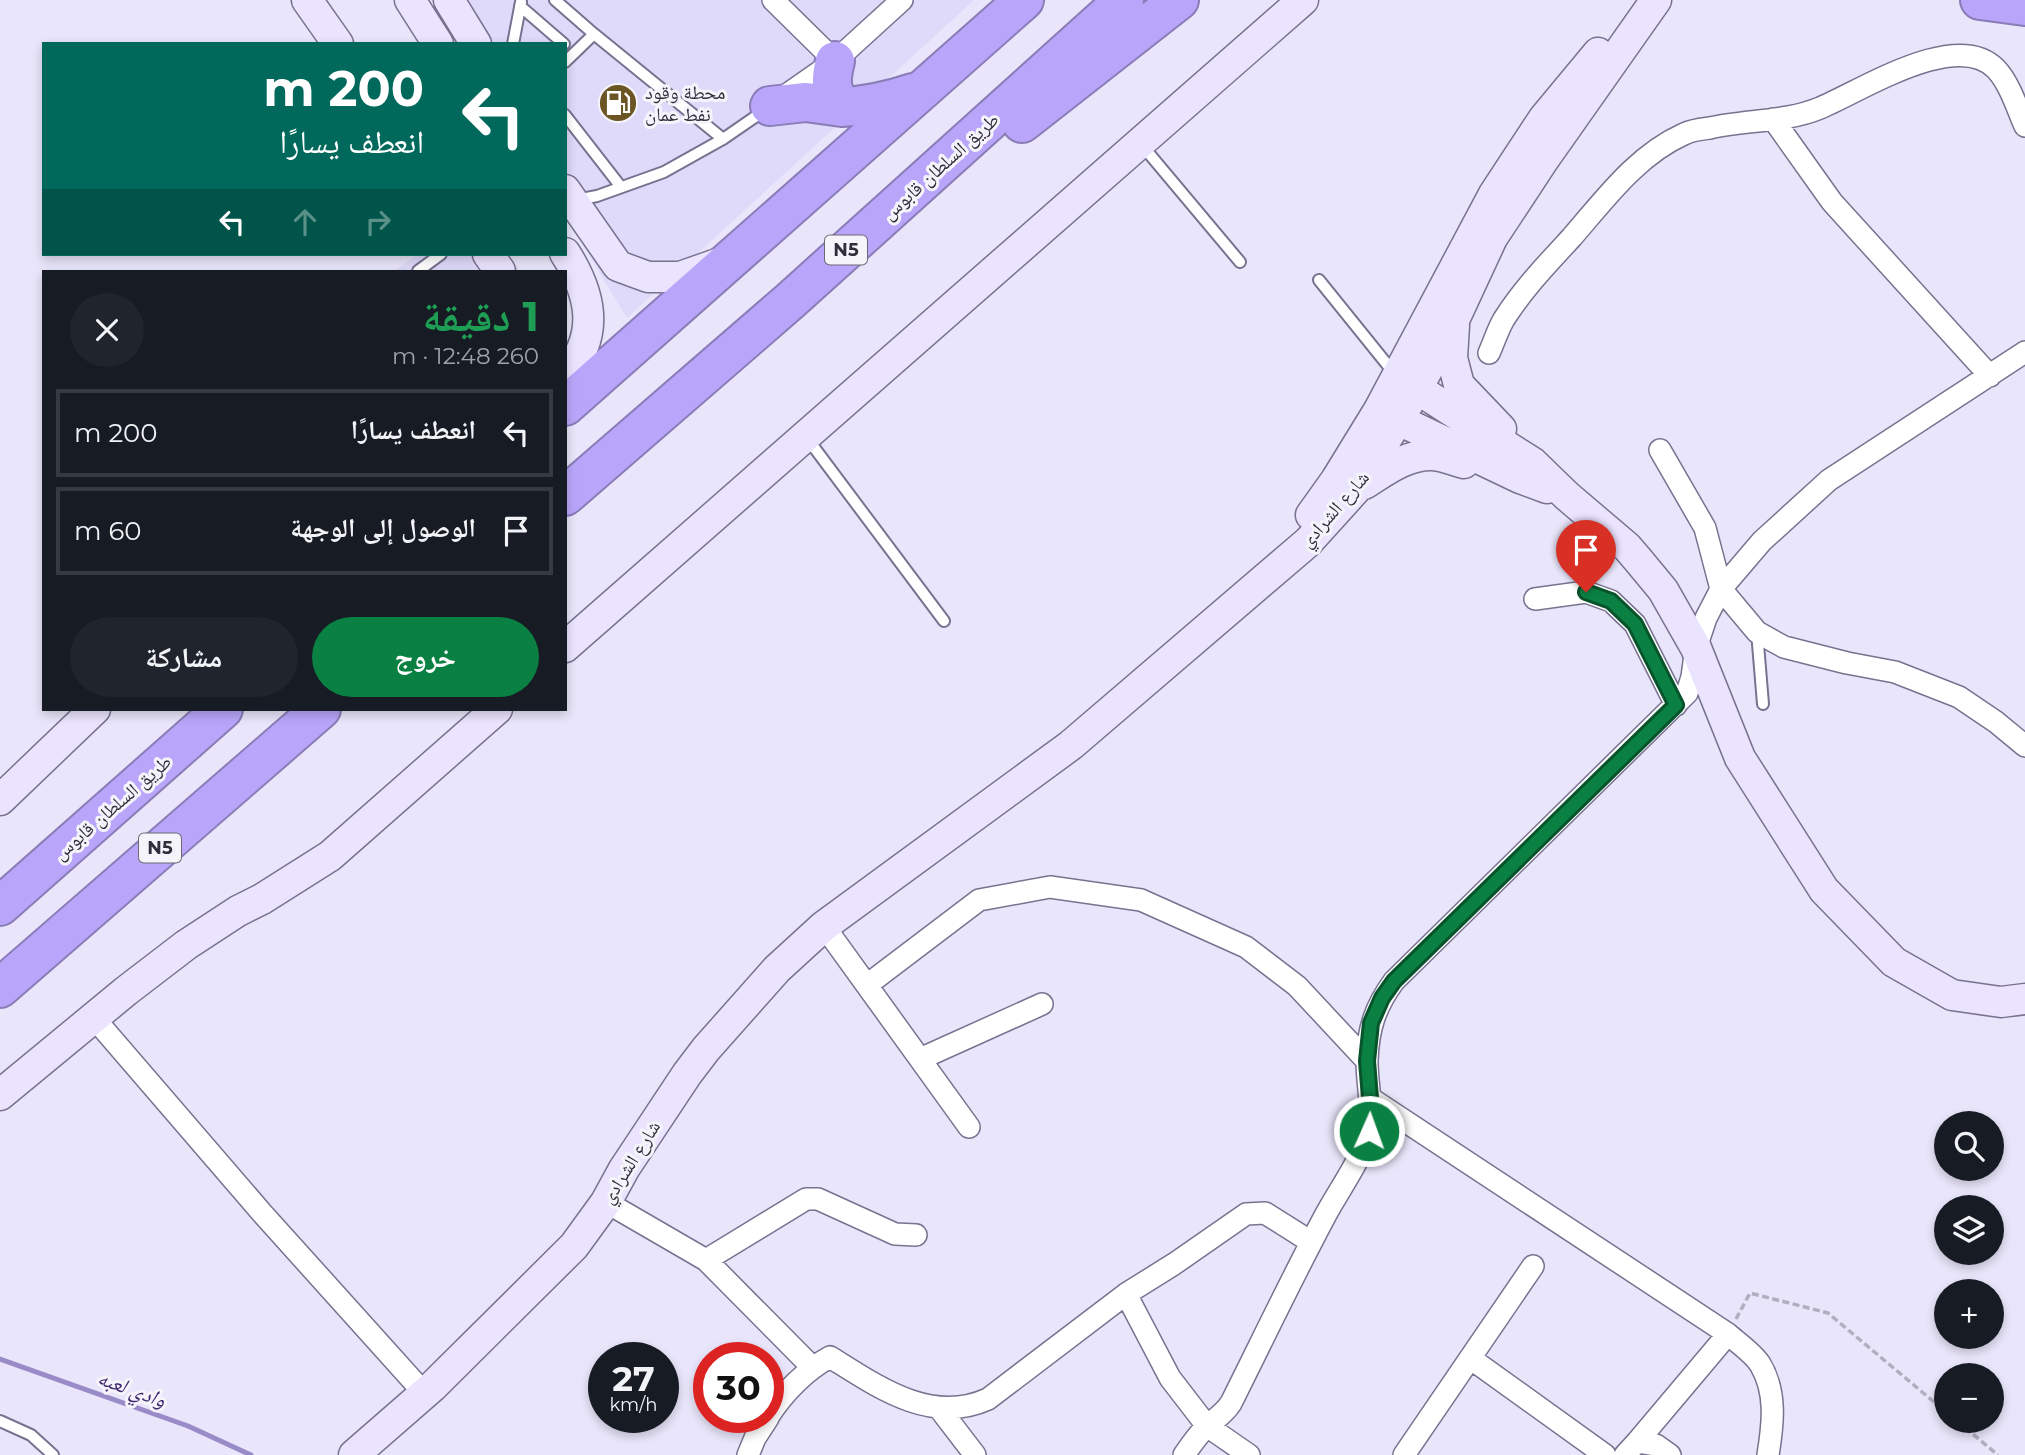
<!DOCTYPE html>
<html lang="ar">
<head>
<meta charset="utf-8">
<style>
  body { margin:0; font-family:Montserrat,"Noto Naskh Arabic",sans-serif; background:#20242c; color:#f1f3f6; direction:rtl; height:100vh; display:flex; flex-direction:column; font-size:26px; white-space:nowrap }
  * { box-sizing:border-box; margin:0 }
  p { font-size:23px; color:#9ea1a6 }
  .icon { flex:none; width:38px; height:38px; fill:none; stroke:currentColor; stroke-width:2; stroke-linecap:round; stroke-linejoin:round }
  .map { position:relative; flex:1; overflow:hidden; direction:ltr }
  .drawer { position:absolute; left:42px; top:270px; width:525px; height:441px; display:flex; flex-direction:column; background:#171b24; border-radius:0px; box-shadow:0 4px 10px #0003; direction:rtl }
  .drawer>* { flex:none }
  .guide { position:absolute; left:42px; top:42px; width:525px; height:214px; border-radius:0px; box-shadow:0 4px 10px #0003; direction:rtl; background:#00695c; color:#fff; overflow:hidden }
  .controls { position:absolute; left:1934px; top:1111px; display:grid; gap:14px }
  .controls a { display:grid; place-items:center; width:70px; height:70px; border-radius:50%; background:#171b24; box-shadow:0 4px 10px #0003; font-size:35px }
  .speed { position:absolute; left:588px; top:1342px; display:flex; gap:14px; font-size:35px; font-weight:700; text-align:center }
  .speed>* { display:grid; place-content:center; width:91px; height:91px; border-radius:50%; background:#171b24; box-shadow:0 4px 10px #0003; line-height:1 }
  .speed small { font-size:18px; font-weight:400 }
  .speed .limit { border:10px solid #d22; background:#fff; color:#111 }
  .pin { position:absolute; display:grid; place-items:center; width:60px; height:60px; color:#fff; margin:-72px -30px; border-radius:50% 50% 50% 0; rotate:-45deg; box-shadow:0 0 7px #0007 }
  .pin .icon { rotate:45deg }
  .me { position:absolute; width:77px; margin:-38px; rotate:2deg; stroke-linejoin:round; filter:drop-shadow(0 0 5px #0008) }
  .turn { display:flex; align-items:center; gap:24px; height:147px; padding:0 28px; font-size:32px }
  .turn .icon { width:91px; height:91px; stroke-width:2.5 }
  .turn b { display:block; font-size:49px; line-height:60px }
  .lanes { display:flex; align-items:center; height:66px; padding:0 28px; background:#0003; justify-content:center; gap:35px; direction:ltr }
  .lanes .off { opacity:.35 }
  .round { display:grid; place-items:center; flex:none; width:74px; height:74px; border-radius:37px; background:#20242c }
  .summary { display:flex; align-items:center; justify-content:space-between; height:119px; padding:0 28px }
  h1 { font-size:42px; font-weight:700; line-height:52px; color:#1e9e55 }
  .primary-button { display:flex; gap:14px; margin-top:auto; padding:14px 28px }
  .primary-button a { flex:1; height:80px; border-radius:42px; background:#0b8043; color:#fff; font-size:28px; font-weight:700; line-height:80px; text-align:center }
  .primary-button a+a { background:#20242c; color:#f1f3f6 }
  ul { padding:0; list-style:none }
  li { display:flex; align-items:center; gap:21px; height:88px; margin:0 14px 10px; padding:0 14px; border:4px solid #363941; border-radius:0px }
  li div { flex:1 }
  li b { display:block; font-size:26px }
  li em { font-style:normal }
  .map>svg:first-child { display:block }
  .built { fill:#dfd9fa }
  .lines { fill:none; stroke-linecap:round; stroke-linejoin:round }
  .stream { stroke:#988bc7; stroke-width:5 }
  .lane-casing { stroke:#787290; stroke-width:14 }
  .street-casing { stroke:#787290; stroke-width:24 }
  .secondary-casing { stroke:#787290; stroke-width:33 }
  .highway-casing { stroke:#897cb7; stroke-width:42 }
  .path { stroke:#b1aec0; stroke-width:3.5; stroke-dasharray:7 3.5; stroke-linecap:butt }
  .lane { stroke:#fff; stroke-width:10 }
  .street { stroke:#fff; stroke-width:21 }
  .secondary { stroke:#eae4fe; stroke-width:30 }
  .highway { stroke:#b9a6fa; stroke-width:38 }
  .route-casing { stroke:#07532c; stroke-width:18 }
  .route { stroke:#0b8043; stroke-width:12 }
  .labels { text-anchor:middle; stroke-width:6; stroke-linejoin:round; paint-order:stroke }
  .shield { fill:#f6f4fb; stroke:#6c6975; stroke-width:2 }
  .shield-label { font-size:18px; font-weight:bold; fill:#312e3b }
  .poi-label { font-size:19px; fill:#312e3b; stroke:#f6f4fb; text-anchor:start }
  .street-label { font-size:19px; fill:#312e3b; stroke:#f6f4fb }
  .water-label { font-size:21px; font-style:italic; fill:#3f286f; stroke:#f6f4fb }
</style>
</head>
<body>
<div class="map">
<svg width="2025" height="1455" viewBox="0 0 2025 1455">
  <rect width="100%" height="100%" fill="#e9e5fa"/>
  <path class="built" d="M431,0H974L627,318L565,216V44H459Z
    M418,254H494L505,271H395Z"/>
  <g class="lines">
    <path class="stream" d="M0,1359L188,1426L251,1455"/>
    <g class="lane-casing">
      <path id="lane" d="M555,0L594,34L723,139
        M520,6L564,44
        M513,44L521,2
        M565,62L594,34
        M565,115L621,187
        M1141,144L1240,262
        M576,200L597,196L664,172L723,139L765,110
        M418,271L441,254
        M1319,280L1394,373
        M807,438L944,621
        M1757,632L1763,704
        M0,1421L31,1435L53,1455"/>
    </g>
    <g class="street-casing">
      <path id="street" d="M773,0L835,61
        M782,98L835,61L902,0
        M1773,119L1832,202L1990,376
        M1489,353C1494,342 1498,329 1504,319C1523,289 1548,263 1572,237C1605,199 1637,155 1684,134C1692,130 1702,129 1710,128C1745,120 1787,122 1820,108C1861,91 1957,28 1996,69C2010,84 2017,108 2025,126
        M1660,450L1705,528L1721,589L1757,632L1784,647L1847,663L1895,672L1959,697L1996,722L2025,746
        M1535,599L1586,592L1611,601L1635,624L1676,705
        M824,926L969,1127
        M867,985L979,900L1050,887L1141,900L1246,947L1297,986L1367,1061
        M94,1018L262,1213L424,1393
        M920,1059L1042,1004
        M1370,1098L1728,1334C1738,1343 1753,1353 1760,1364C1777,1392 1773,1424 1768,1455
        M606,1202L706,1260L812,1367
        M706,1260L806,1199H818L895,1234L916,1235
        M1126,1294L1170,1378L1207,1426L1249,1455
        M1470,1358L1605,1455
        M939,1408L975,1455
        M768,1417C783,1393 806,1370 830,1357C878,1387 931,1425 988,1399L1126,1294L1174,1264L1246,1214L1265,1213L1311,1242
        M1637,1442L1728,1334
        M748,1455L755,1438L768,1418
        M1184,1455C1191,1445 1197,1436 1206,1427C1215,1419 1224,1414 1231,1403C1262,1341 1292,1278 1325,1216C1338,1191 1363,1158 1369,1130C1373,1107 1367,1084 1367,1061C1368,1029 1375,1007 1394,981L1687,693L1692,677L1696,648L1706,618L1721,589L1762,541L1829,480L2025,352
        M1404,1455L1533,1266
        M1625,1455L1637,1442L1656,1445L1670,1455"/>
    </g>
    <g class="secondary-casing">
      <path id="secondary" d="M307,0L338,44
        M410,0L438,44
        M449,0L476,44
        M565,190L618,266L648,277H680L720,263
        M565,253C592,295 600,336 565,375
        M488,254L500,271
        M1454,325L1452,358L1459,385L1501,429
        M1402,379L1533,463L1567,496L1627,547L1639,561L1663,590L1696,648L1740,758L1824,890L1894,962L1952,995L2001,1002L2025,999
        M1382,412L1520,478L1547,488
        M1364,484C1385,471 1405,455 1431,455C1441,455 1453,460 1464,463
        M1311,515L1336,480L1379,410L1494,194L1544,118L1598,53
        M565,647L1303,0
        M0,800L95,709
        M0,1095L126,991L186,945L238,911L262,899L330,856L497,709
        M354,1455L432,1387L574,1246L606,1202L624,1169L687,1074L706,1049L777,969L824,926L1071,745L1308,542L1355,490L1417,389L1454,320L1492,238L1544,159L1656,0"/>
    </g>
    <g class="highway-casing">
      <path id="highway" d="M1980,0L2025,6
        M835,61C830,81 830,90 842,107C867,106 889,101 913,93
        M770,106L806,102L842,107
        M1022,123L1179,0
        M565,406L1024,0
        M565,496L790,301L1124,0
        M0,906L223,709
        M0,988L321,709"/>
    </g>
    <path class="path" d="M1736,1319L1750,1293L1828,1313L1946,1412
      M1957,1421L1998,1455"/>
    <use href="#lane" class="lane"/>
    <use href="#street" class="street"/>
    <use href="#secondary" class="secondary"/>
    <use href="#highway" class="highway"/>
  </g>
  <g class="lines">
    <g class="route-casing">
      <path id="route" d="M1369,1131L1370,1098L1367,1061L1371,1023L1382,998L1394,981L1676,705L1635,624L1611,601L1586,592"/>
    </g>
    <use href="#route" class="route"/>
  </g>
  <defs>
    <g id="fuel-disc" transform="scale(2.0125)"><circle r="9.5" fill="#6c5525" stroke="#f6f4fb"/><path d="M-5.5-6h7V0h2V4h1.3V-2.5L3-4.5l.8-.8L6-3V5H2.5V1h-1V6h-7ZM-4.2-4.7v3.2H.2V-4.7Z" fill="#fff"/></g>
  </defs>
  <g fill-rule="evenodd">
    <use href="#fuel-disc" x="618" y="103"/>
  </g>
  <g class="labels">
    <g class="shield">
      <rect x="825" y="235.5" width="42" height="29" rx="5"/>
      <rect x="139" y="833.5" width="42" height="29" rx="5"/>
    </g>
    <g class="shield-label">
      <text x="846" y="256">N5</text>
      <text x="160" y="854">N5</text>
    </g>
    <g class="poi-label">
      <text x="645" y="99">محطة وقود<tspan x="645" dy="22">نفط عمان</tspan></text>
    </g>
    <g class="street-label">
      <text transform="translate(940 166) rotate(-42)" y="7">طريق السلطان قابوس</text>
      <text transform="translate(1334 509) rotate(-49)" y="7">شارع الشرادي</text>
      <text transform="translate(112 807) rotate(-41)" y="7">طريق السلطان قابوس</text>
      <text transform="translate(630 1162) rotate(-58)" y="7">شارع الشرادي</text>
    </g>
    <g class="water-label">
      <text transform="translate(132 1389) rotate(20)" y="7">وادي لعبه</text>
    </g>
  </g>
</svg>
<div class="controls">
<a><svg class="icon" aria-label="search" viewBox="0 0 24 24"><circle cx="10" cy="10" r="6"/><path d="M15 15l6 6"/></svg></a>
<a><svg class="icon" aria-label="layers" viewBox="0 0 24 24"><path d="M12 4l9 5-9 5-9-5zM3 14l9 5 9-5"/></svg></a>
<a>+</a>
<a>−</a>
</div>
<div class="speed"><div>27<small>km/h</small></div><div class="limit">30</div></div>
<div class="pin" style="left:1586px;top:592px;background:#d93025"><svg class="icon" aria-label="arrive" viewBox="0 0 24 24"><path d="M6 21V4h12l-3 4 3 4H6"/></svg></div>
<svg class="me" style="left:1369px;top:1131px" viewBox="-20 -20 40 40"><circle r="17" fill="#0b8043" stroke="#fff" stroke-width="3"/><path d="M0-11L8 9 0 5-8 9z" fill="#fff"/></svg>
<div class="guide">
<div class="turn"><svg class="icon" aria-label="left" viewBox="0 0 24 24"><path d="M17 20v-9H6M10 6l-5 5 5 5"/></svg><div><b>200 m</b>انعطف يسارًا</div></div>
<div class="lanes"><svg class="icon" aria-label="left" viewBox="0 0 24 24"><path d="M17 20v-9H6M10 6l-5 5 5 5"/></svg><svg class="icon off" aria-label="ahead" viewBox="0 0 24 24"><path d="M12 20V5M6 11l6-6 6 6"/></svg><svg class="icon off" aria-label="right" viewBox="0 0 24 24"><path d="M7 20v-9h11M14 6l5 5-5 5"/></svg></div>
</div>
<section class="drawer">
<div class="summary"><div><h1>1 دقيقة</h1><p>260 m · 12:48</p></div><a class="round"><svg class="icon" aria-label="close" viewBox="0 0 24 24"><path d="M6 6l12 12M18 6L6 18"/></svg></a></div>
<ul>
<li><svg class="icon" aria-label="left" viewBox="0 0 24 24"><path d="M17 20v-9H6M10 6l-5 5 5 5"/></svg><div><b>انعطف يسارًا</b></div><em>200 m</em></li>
<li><svg class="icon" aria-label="arrive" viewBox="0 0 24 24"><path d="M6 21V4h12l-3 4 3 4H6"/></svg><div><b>الوصول إلى الوجهة</b></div><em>60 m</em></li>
</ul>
<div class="primary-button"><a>خروج</a><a>مشاركة</a></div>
</section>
</div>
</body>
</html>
